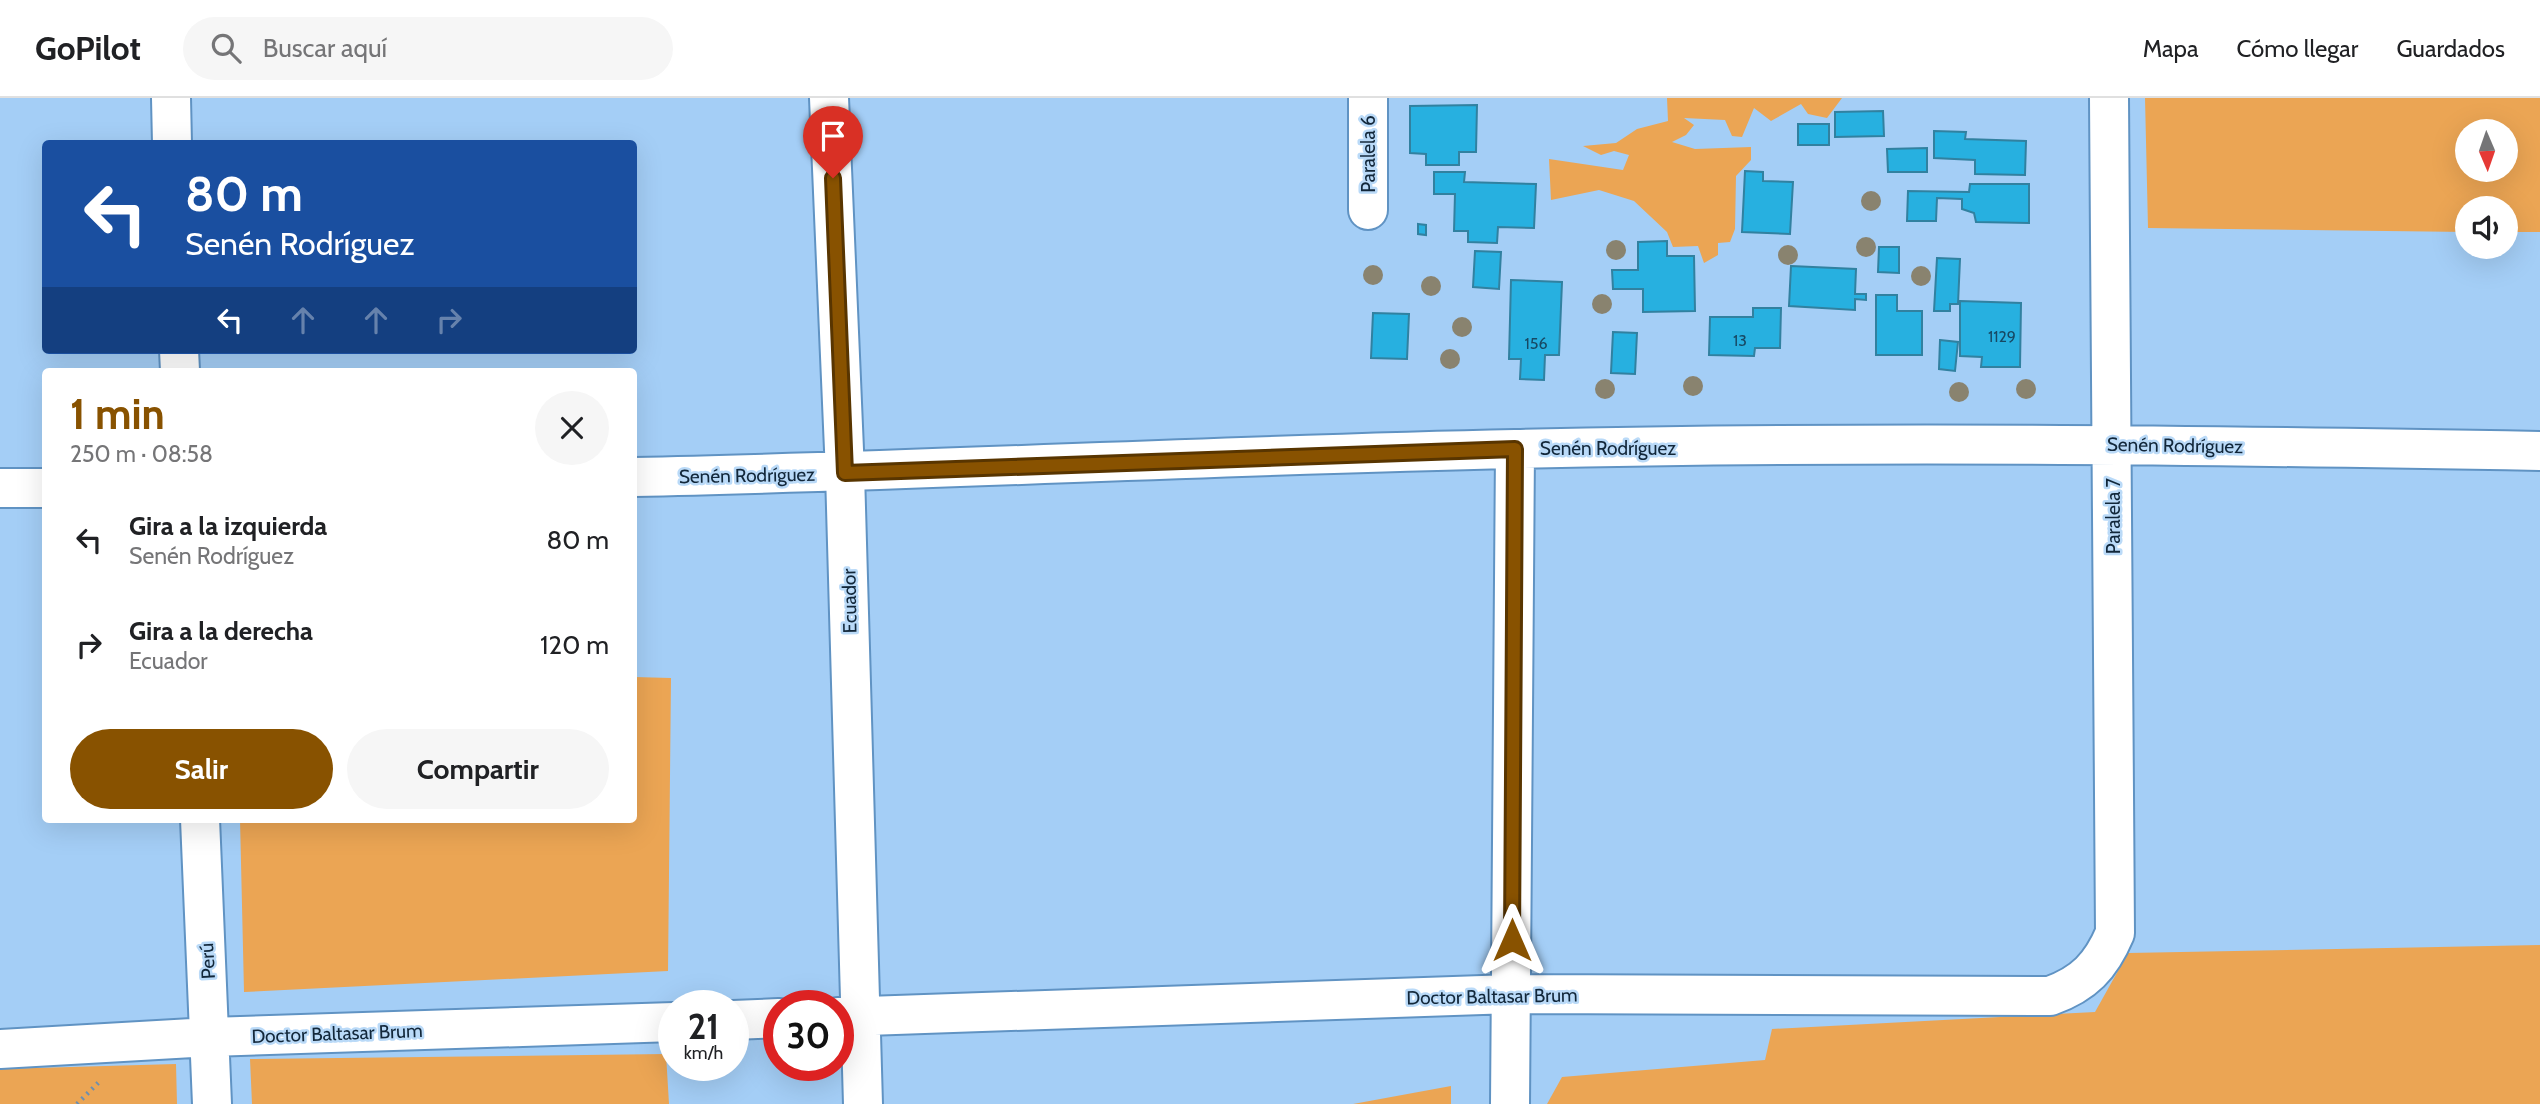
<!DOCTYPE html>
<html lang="es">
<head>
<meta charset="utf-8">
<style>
  body { margin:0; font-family:Cabin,sans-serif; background:#f6f6f6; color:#202124; height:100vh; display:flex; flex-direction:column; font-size:26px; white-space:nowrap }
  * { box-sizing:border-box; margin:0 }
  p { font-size:23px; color:#757577 }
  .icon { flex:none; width:38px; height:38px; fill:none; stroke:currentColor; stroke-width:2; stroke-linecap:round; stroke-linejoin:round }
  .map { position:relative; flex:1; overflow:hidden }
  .sheet { position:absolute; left:42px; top:270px; width:595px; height:455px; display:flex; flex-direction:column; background:#fff; border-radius:7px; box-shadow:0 7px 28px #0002 }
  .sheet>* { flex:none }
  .banner { position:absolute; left:42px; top:42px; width:595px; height:214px; border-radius:7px; box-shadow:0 7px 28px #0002; background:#1a4fa0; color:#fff; overflow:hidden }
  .needle { width:46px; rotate:178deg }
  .buttons { position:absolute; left:2455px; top:21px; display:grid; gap:14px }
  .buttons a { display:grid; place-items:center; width:63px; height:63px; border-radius:50%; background:#fff; box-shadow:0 7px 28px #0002; font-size:35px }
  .speed { position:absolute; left:658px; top:892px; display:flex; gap:14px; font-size:35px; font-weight:700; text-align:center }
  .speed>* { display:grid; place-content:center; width:91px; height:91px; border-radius:50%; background:#fff; box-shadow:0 7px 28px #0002; line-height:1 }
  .speed small { font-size:18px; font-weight:400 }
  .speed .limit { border:10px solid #d22; background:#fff; color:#111 }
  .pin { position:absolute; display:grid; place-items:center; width:60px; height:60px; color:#fff; margin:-72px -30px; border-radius:50% 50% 50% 0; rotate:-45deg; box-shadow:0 0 7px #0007 }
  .pin .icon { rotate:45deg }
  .me { position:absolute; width:77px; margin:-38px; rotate:0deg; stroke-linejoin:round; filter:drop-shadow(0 0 5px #0008) }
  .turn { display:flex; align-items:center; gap:24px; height:147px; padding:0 28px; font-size:32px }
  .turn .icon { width:91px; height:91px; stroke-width:2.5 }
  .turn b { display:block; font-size:49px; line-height:60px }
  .lanes { display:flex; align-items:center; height:66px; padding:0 28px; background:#0003; justify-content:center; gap:35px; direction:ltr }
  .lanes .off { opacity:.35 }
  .round { display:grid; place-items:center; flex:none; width:74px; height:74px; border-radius:37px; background:#f6f6f6 }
  .summary { display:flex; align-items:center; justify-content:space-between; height:119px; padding:0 28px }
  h1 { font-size:42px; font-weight:700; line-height:52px; color:#885200 }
  .action { display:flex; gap:14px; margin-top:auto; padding:14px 28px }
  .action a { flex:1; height:80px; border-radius:42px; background:#885200; color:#fff; font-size:28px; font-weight:700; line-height:80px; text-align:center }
  .action a+a { background:#f6f6f6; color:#202124 }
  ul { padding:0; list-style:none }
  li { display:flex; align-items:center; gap:21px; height:105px; padding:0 28px }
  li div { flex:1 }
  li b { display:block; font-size:26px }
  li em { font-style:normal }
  header { display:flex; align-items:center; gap:42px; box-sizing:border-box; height:98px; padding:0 35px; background:#fff; border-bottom:2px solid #e0e0e0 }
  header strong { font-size:33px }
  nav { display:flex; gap:38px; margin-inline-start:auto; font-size:24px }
  .search { width:490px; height:63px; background:#f6f6f6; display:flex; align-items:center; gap:18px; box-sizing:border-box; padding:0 24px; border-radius:38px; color:#757577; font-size:26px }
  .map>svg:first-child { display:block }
  .green { fill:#eba554; fill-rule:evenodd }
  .building { fill:#27b0e0; stroke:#3181a0; stroke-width:2 }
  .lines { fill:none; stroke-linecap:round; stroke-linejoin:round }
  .minor-casing { stroke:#6093c3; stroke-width:42 }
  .path { stroke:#6d8faf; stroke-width:4.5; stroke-dasharray:2 5; stroke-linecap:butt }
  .minor { stroke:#fff; stroke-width:38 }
  .tree { fill:#89836f }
  .route-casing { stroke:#583500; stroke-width:18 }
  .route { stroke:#885200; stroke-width:12 }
  .labels { text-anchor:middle; stroke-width:5; stroke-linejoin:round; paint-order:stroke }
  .number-label { font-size:16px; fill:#174964 }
  .street-label { font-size:19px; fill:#12273a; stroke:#badaf8 }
</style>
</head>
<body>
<header>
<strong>GoPilot</strong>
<div class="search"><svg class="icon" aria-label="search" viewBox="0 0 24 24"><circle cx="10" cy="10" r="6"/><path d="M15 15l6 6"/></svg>Buscar aquí</div>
<nav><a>Mapa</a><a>Cómo llegar</a><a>Guardados</a></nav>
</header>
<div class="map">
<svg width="2540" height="1006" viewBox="0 0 2540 1006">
  <rect width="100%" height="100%" fill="#a4cef6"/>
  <path class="green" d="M1667,0H1842L1827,20L1808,16L1801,6L1771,23L1754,10L1742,39L1732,38L1725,22L1684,20L1694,27L1686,37L1672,44L1695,51L1751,49V62L1736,78L1735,131L1730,144L1718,145V157L1704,165L1698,148L1673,149L1667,134L1634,103L1599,92L1551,102L1549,61L1623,72L1629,57L1614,53L1601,57L1583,48L1616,45L1637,31L1668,23Z
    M2145,0H2540V134H2506V110H2468L2467,134L2148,130ZM2506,33V72H2468V33Z
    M634,579L671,580L668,873L244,894L240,721H634Z
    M2540,847V1006H1547L1562,979L1765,962L1772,931L2095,914L2128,855Z
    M666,956L669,1006H252L250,961Z
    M176,966L177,1006H0V971Z
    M1451,988V1006H1353Z"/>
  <path class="building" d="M1477,7L1476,54H1459V67H1426V56L1410,55V8Z
    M1883,13L1884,38L1835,39V14Z
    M1798,26H1829V47H1798Z
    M1934,33L1966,34L1965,41L2026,43L2025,77L1975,76V62L1934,60Z
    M1927,50V74H1888L1887,51Z
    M1745,73L1763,74V83L1793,84L1790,136L1742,134Z
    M1434,74H1465L1464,84L1536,86L1534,130L1498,129L1497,145L1468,144V133H1454L1455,96H1434Z
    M1970,86H2029V125L1976,124L1974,115L1962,111V101L1937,100L1936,123H1907L1908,93L1969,94Z
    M1418,126L1426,127V137L1418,136Z
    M1667,143V158H1694L1695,213L1643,214V191H1613L1612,172H1638V144Z
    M1879,149H1899V175L1878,174Z
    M1475,153L1501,154L1499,191L1473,189Z
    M1937,160L1960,161L1958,206H1950V213H1934Z
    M1791,168L1856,171L1855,196H1866V202L1855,201V212L1789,208Z
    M1511,182L1562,184L1559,257H1545L1544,282L1520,281L1521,261H1509Z
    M1876,197H1897V213H1922V257H1876Z
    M1960,203L2021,205L2020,269H1981L1982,259L1960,258Z
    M1753,210H1781L1780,250H1755L1754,258L1709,257L1710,219H1753Z
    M1373,215L1409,216L1407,261L1371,260Z
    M1613,234L1637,235L1635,276L1611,275Z
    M1940,242L1958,244L1955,273L1939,271Z"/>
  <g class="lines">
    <g class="minor-casing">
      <path id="minor" d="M171,0L172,46
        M829,0L845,375L863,1006
        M1368,112V0
        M179,252L180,273
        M634,379C927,373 1221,357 1515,351C1856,343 2198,347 2540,353
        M0,390H46
        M200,721L212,1006
        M838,919L1512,896L2050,898C2084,886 2101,868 2115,835L2109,0
        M733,922L779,920
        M0,951L210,939L674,924
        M1510,1006L1515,351"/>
    </g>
    <path class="path" d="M77,1006L99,984"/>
    <use href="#minor" class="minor"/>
  </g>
  <g class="tree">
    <circle cx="1871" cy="103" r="10"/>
    <circle cx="1866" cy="149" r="10"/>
    <circle cx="1616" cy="152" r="10"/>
    <circle cx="1788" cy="157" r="10"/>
    <circle cx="1373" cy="177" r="10"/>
    <circle cx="1921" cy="178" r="10"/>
    <circle cx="1431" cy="188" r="10"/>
    <circle cx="1602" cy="206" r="10"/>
    <circle cx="1462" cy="229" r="10"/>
    <circle cx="1450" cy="261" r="10"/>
    <circle cx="1693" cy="288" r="10"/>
    <circle cx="1605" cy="291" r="10"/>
    <circle cx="2026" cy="291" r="10"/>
    <circle cx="1959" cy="294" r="10"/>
  </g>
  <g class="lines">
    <g class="route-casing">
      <path id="route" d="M833,80L845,375L1515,351L1512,842"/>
    </g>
    <use href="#route" class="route"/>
  </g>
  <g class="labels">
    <g class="number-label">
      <text x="2002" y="244">1129</text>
      <text x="1740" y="248">13</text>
      <text x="1536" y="251">156</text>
    </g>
    <g class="street-label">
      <text transform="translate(1368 56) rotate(-90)" y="7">Paralela 6</text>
      <text transform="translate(2175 347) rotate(1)" y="7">Senén Rodríguez</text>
      <text x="1608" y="357">Senén Rodríguez</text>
      <text transform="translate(747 377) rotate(-1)" y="7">Senén Rodríguez</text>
      <text transform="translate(2113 418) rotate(-90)" y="7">Paralela 7</text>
      <text transform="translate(849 503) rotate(-91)" y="7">Ecuador</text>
      <text transform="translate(207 863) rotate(-93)" y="7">Perú</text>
      <text transform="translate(1492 898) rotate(-1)" y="7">Doctor Baltasar Brum</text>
      <text transform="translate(337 935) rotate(-2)" y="7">Doctor Baltasar Brum</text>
    </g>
  </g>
</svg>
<div class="buttons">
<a><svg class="needle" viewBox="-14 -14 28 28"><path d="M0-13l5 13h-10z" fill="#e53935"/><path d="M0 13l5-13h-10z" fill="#757577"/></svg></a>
<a><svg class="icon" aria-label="sound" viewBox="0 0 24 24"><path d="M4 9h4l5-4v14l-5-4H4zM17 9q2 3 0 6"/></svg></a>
</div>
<div class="speed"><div>21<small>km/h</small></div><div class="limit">30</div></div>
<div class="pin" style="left:833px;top:80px;background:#d93025"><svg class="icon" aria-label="arrive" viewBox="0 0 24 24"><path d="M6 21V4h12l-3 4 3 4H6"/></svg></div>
<svg class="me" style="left:1512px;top:842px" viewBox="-20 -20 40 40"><path d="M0-17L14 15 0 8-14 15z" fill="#885200" stroke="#fff" stroke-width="4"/></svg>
<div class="banner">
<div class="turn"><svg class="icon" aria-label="left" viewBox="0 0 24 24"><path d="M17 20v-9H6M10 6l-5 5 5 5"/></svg><div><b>80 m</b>Senén Rodríguez</div></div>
<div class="lanes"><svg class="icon" aria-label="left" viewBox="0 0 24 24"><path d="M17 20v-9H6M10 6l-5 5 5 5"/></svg><svg class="icon off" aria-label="ahead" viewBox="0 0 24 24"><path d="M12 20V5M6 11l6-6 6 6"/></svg><svg class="icon off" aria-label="ahead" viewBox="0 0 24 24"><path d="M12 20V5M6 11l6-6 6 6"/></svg><svg class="icon off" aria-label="right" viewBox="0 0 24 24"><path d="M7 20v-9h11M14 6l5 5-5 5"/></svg></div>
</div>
<section class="sheet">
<div class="summary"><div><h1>1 min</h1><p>250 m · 08:58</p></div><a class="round"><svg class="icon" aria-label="close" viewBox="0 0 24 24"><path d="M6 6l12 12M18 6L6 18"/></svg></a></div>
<ul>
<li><svg class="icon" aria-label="left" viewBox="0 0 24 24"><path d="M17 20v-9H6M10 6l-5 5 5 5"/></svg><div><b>Gira a la izquierda</b><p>Senén Rodríguez</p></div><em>80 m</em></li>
<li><svg class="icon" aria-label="right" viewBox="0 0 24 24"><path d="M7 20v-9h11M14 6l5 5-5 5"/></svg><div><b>Gira a la derecha</b><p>Ecuador</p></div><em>120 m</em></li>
</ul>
<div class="action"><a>Salir</a><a>Compartir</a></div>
</section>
</div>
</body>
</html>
